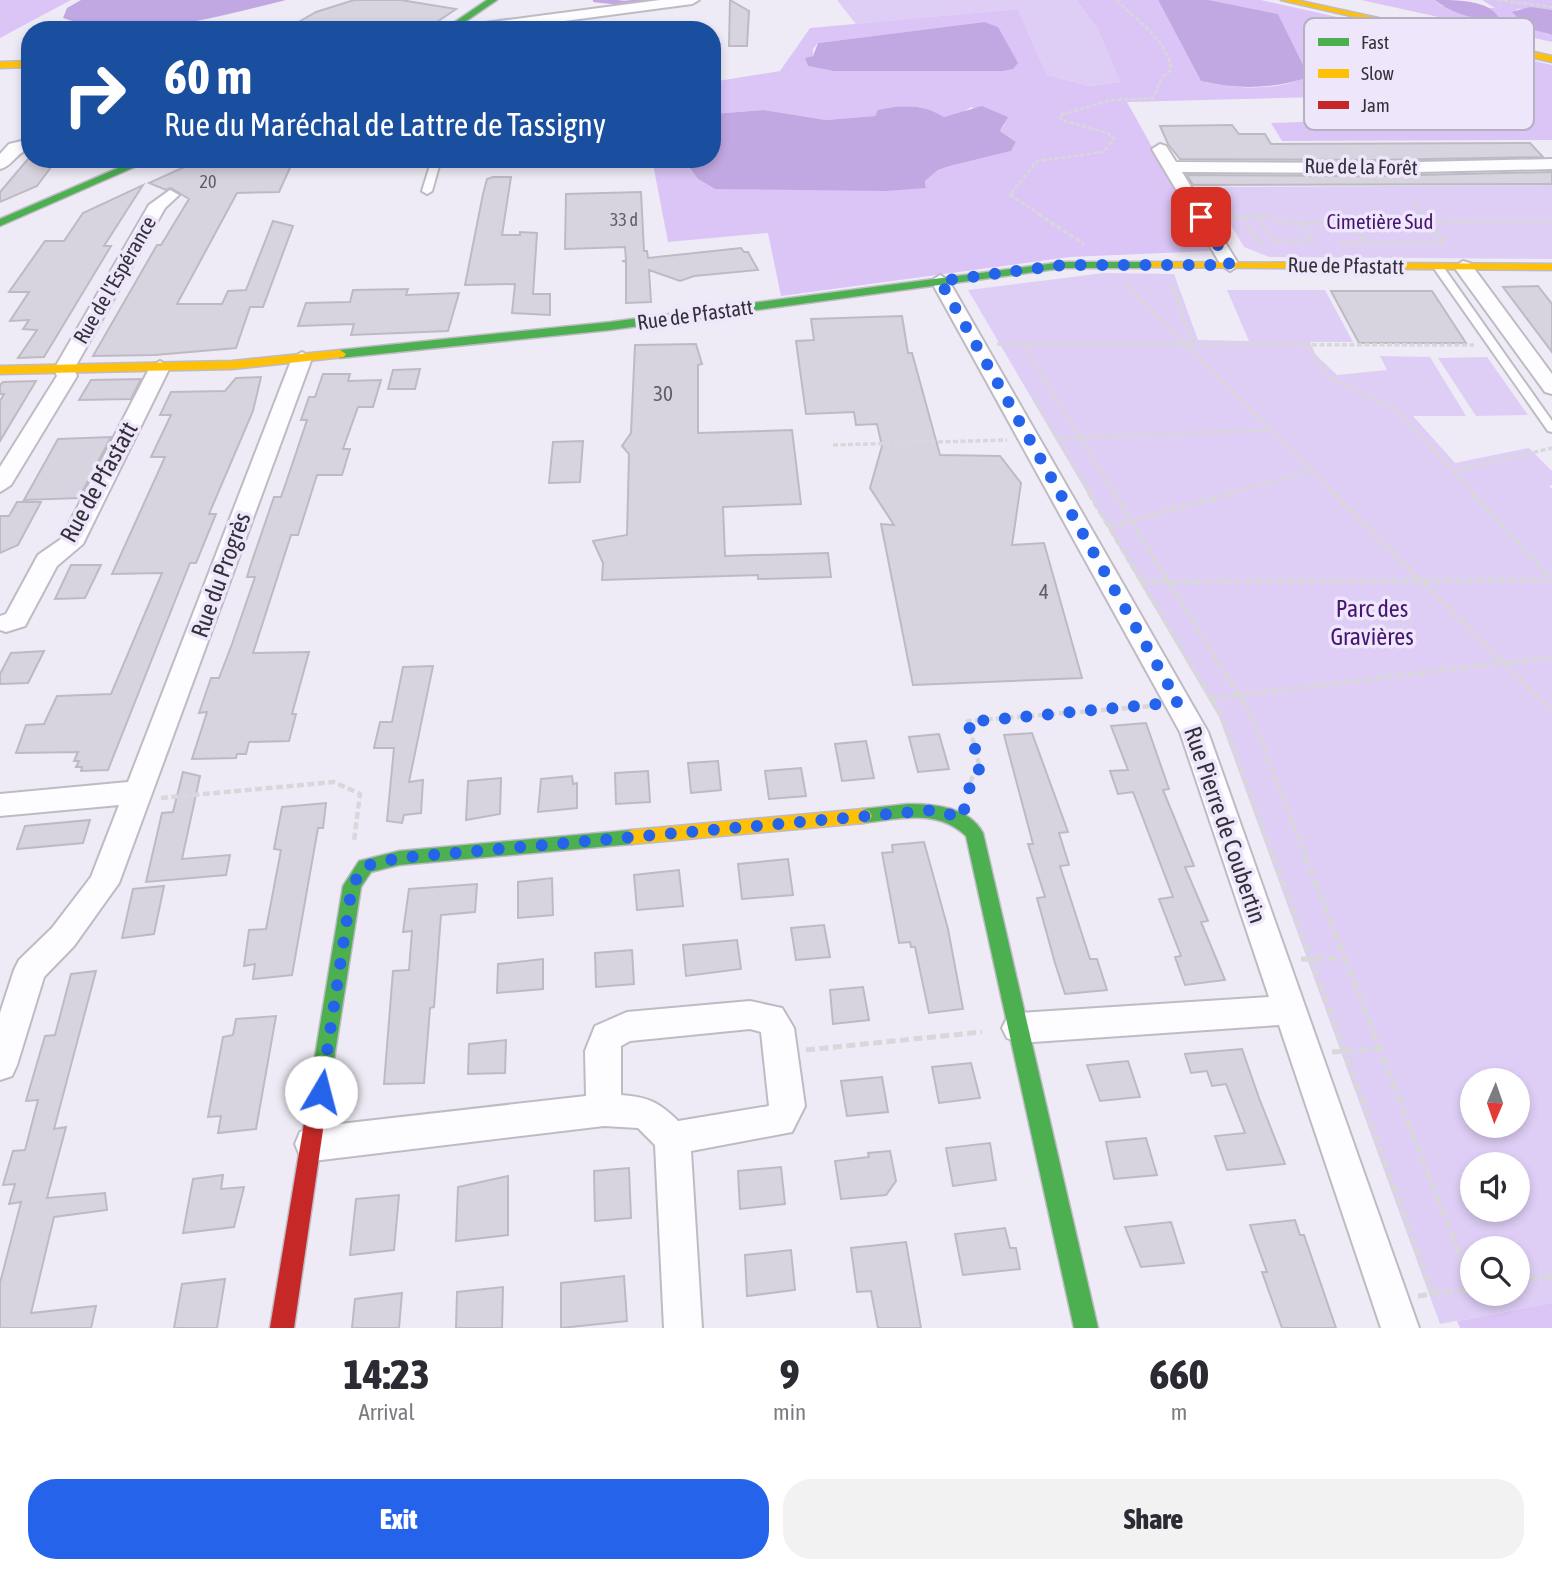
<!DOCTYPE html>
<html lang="en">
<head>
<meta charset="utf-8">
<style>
  body { margin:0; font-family:"Asap Condensed",sans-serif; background:#f2f2f3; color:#2b2b33; height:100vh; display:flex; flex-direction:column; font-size:26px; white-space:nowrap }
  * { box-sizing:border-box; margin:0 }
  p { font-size:23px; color:#7c7c81 }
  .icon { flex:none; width:38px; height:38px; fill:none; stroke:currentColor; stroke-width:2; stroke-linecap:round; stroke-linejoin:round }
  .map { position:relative; height:1328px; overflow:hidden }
  .details { display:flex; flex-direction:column; background:#fff; flex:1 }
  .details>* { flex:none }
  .hud { position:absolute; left:21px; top:21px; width:700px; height:147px; border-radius:28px; box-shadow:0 4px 10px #0003; background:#1a4fa0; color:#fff; overflow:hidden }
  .needle { width:46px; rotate:182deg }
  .buttons { position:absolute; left:1460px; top:1068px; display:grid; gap:14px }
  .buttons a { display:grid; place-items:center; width:70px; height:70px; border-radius:50%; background:#fff; box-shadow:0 4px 10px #0003; font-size:35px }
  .pin { position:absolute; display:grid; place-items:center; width:60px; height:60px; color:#fff; margin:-30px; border-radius:14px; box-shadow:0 4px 10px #0006 }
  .me { position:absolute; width:77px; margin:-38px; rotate:8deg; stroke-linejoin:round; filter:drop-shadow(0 0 5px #0008) }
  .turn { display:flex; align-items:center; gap:24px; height:147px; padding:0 28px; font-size:32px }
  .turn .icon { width:91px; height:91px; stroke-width:2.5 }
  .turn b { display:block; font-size:49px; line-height:60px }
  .eta { display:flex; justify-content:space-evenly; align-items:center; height:119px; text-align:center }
  .eta b { font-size:42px; font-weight:800; line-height:49px }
  .primary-button { display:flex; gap:14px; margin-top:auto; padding:14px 28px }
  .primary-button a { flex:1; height:80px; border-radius:28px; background:#2563eb; color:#fff; font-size:28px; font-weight:800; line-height:80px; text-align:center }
  .primary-button a+a { background:#f2f2f3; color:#2b2b33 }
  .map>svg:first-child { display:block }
  .green { fill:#decef5; fill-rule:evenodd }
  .forest { fill:#dac5f6; fill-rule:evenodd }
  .water { fill:#c2a8e2 }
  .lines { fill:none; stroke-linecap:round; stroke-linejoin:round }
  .stream { stroke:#c2a8e2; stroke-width:4.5 }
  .building { fill:#d8d4df; stroke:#bebac3; stroke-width:2 }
  .lane-casing { stroke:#bfbbc4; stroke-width:4 }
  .street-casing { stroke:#bfbbc4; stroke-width:4 }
  .fast-casing { stroke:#bfbbc4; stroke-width:3 }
  .slow-casing { stroke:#bfbbc4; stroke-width:3 }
  .jam-casing { stroke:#bfbbc4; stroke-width:3 }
  .path-far3 { stroke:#d8d7da; stroke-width:2.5; stroke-dasharray:4.5 2; stroke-linecap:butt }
  .path-far2 { stroke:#d8d7da; stroke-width:3.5; stroke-dasharray:5 2.5; stroke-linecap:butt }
  .path-far1 { stroke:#d8d7da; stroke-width:4.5; stroke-dasharray:7 3.5; stroke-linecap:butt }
  .path { stroke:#d8d7da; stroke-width:5; stroke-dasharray:9 4.5; stroke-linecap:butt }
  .lane { fill:#fdfcfe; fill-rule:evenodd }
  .street { fill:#fdfcfe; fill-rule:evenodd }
  .fast { fill:#4caf50; fill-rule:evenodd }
  .slow { fill:#ffc107; fill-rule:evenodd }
  .jam { fill:#c62828; fill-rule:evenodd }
  .route { stroke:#2563eb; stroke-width:12; stroke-dasharray:0 21.6 }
  .labels { text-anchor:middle; stroke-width:7; stroke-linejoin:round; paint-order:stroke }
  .far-number-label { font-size:18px; fill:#605c66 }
  .far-street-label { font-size:21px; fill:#35313b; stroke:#eee6fb }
  .far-park-label { font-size:21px; fill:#461570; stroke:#eee6fb }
  .number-label { font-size:21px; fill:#605c66 }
  .street-label { font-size:24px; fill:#35313b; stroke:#eee6fb }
  .park-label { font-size:24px; fill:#461570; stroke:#eee6fb }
  .key { fill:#eee6fb; stroke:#b6b0c1; stroke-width:2 }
  .key-label { font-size:19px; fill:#35313b }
</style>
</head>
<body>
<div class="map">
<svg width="1552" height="1328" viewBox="0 0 1552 1328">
  <rect width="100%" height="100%" fill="#efebf6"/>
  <path class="green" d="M837,0H1076L1098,30L1122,82L1090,86L1047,75L1018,9L856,24Z
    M1552,185V259L1269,257L1244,247L1208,187Z
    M1104,273L1174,274L1198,340L1249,341L1227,290H1325L1353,342H1310L1316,355L1337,375L1387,370L1380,356L1430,357L1466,416H1413L1455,463L1529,448L1552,471V485L1549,486L1552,489V1303L1440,1324L1219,717L968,290ZM1472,1080H1517V1125H1472ZM1472,1164H1517V1209H1472ZM1472,1248H1517V1293H1472Z
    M1487,357L1528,415L1476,416L1438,358Z"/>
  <path class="forest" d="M0,0H71L0,38Z
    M1076,0H1158L1201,81C1236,89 1275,92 1308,76L1278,14L1209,0H1261L1552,65V140L1282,141L1271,123L1331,121L1316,97L1127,102L1210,251L1069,257L781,296L768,233L668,242L652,159H683L698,179L715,189L926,187L925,181L938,170L950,166L1011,151L1016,142L1000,131L1005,124L971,107L960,114L944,117C925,104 901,104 879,110L875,116L826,120L764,110L712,114V82L780,71L810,28L1018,9L1047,75L1090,86L1121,82L1098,30ZM984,22L1002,71H833L808,66L806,58L813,56V49L818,43ZM1303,25L1321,27L1426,51L1319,64Z
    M1361,0H1435L1442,6L1495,8L1482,0H1552V10L1516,9L1546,34L1552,35V42Z
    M1552,1303V1328H1460L1457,1321Z"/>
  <path class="water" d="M81,0H286C217,17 132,43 63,18L67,8Z
    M1158,0H1209L1278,14L1309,77C1273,89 1238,90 1201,81Z
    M1435,0C1458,0 1489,0 1499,18C1477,21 1452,14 1435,0Z
    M1530,7L1552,10V35L1528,28L1512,12Z
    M984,22L998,27L1018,63L1013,69L1002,71H833L808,66L805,58L813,56L818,43Z
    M1303,25L1426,50L1427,60C1392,79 1355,81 1319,64Z
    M982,106L1008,117L1000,131L1016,142L1011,151L950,166L938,170L925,181L926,188L886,191L715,189L698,179L683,159H712V114L764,110L826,120L875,116L878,110C901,104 925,104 944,117Z"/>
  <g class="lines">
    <path class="stream" d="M595,0L624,3L655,0"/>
  </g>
  <path class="building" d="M354,0H401L456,9L425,30H285L316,12Z
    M730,0L749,11L747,46H729Z
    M1232,125L1239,134H1265L1271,144L1530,143L1543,157L1374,160L1180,159L1168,144L1160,126Z
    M28,159H57L37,186L0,202V192Z
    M202,159H226L240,165L243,159H294L279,192L237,193L177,304H222L228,291L246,290L273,221L293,226L263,307H250L236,348L155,355L93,356L157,245H161L189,199L171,188L166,190L149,183Z
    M1552,172V184L1193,185L1187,175L1374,176Z
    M493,177H511L502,235H520V232L537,233L533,294H550V315L512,313L515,284L465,285L483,194L487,179Z
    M143,185L104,246H111L44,357L18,358L37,330L23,329L29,320L10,321L29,292H9L45,241H64L83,213Z
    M641,192L644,251H647L648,258L741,248L744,252H748L758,270L694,276L680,281L649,270L651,302L626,303V262L622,261H626L625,247L565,249L566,194Z
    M1538,286L1552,304V352L1503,287Z
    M408,289L406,295L459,293L448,331L351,335L354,324L298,326L306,303L350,302L353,290Z
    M1331,291H1432L1466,343H1359Z
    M902,316L908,353H912L940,455L1000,456L1021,483L1012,545L1044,543L1082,678L913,685L881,524L894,525L870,488L882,446L877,424L856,425L854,412L806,414L796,341L814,340L811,319Z
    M696,344L702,364L698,365V433L792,430L801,504L723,507L725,556L828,553L831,577L758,579V575L602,580L603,563L593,541L627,535L629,454L622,446L631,433L635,345Z
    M420,369L415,389H388L393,370Z
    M323,374H350L348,381L381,380L373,407H358L343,449H350L342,475H317L298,535H291L253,653L309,652L292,714H296L289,741L249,742L246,754H237L236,758L192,759L207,712L199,713L211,678H219L232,644L255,577H247L251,564L274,497H281L292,465L307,420H301L309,397H315Z
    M261,377L253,411L209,514H216L196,563H190L108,770L81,771L82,767H76L79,761H74L78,752L16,753L26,725L44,724L57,696L111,694L162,573L112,574L165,457H151L171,415H160L171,392L225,391L236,378Z
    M141,379L131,399L79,400L91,380Z
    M36,381L0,441V401L4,394H0V385L3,382Z
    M111,437L79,498L24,500L58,439Z
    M583,441L580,482L549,483L553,442Z
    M17,502H41L18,545L0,553V516H9Z
    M71,565H101L85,598L55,599Z
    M44,651L28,683L0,684V674L11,653Z
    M433,666L409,782L423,780L421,813L404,815L402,823L387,821L394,748H374L380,722H392L403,667Z
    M1146,723L1169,789L1163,790L1194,866L1185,867L1208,921L1201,922L1225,980L1185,985L1175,957L1181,956L1159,899L1173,897L1133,792L1118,794L1110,771L1128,770L1111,726Z
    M1032,733L1068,832L1059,833L1069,865L1060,866L1090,959H1097L1107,990L1065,994L1055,963L1037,898L1045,897L1028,844H1033L1004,735Z
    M939,734L949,769L918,772L909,737Z
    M866,741L874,778L842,781L835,744Z
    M718,761L721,790L691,793L688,763Z
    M801,768L806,796L769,799L765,771Z
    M648,771L650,802L616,804L615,773Z
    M183,772L200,776L182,859L230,855L226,875L146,882L162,813L173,812Z
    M572,776L573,784L577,783V808L538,812L541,779Z
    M501,778L500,814L466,820L468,781Z
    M326,803L323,828H318L292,975L253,979L255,964L244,966L249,930L266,929L281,850L274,849L282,807Z
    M90,820L83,843L17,849L25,826Z
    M924,842L948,929L963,1009L929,1013L915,947H911L910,942L899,943L882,853L893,852L892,845Z
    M788,859L793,895L742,899L738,864Z
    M679,870L683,906L637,910L634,875Z
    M552,878L553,915L518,918V882Z
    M477,884L475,912L441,915L434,1007L430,1008L424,1083L384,1084L393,971L409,970L412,931L403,932L409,889Z
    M164,886L154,934L122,938L133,889Z
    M824,925L830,957L796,960L791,928Z
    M737,940L741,969L686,976L683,945Z
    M632,950L634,984L596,987L595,953Z
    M543,959V989L497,993L498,964Z
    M96,971L54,1129L66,1127L47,1198L105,1193L107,1210L54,1217L31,1313L96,1306L91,1328H0V1283L21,1202L9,1204L15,1184L3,1185L13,1151L25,1150L38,1100L26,1101L45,1036L55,1035L71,974Z
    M863,987L869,1020L833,1024L830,990Z
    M276,1016L256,1129L218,1133L221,1116L208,1117L223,1037L233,1035L236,1019Z
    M506,1040L505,1073L468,1074L469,1044Z
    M1242,1049L1259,1098L1285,1164L1227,1170L1215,1136L1245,1133L1226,1084L1212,1086L1207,1071L1191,1073L1185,1054Z
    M1128,1061L1140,1097L1100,1101L1087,1065Z
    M971,1063L980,1098L939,1103L932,1067Z
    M882,1077L888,1112L847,1116L841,1081Z
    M1146,1138L1157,1175L1114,1179L1106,1142Z
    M990,1143L996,1180L953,1186L946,1148Z
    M890,1151L896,1181L886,1195L841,1199L835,1161L869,1157L868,1153Z
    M781,1167L785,1204L740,1209L738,1171Z
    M629,1168L631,1218L595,1221L594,1171Z
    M223,1175L221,1189L244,1187L234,1227L183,1233L193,1179Z
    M508,1176V1235L456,1241L458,1187Z
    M399,1195L394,1250L350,1255L356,1199Z
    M1295,1220L1300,1235H1304L1336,1328H1282L1262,1272H1267L1250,1225Z
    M1171,1222L1184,1263L1141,1267L1125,1227Z
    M1005,1228L1010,1248H1016L1020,1269L963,1275L955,1234Z
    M906,1242L921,1328H878L871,1291L857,1292L851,1248Z
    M791,1250L795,1290L747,1296L745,1255Z
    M624,1276L627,1321L561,1328V1283Z
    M225,1279L217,1328H174L182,1284Z
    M503,1287L502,1328H456L457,1292Z
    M402,1293L399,1328H352L355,1299Z"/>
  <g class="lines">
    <g class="lane-casing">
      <path id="lane" d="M432,159H441L432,191L427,194L422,191Z
        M1438,264L1442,265L1552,421V432L1548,431L1433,267Z"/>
    </g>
    <g class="street-casing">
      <path id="street" d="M660,0H699L692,4L496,30L444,28L451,24L469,25Z
        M30,139V149C16,152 13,166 0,169V154L9,144Z
        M1160,144L1166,146L1176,162L1374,163L1552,159V169L1374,173L1182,172L1239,265L1230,271L1221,265L1152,149Z
        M170,190L179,195L165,208L74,369L77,376L11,485L0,492V467L57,376L54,369L149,205Z
        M1463,261L1470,263L1552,374V394L1545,392L1454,267Z
        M940,275L949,281L1208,732L1419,1328H1381L1279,1025L1019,1043L1007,1038L1002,1028L1007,1018L1019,1013L1269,997L1180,732L931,281Z
        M302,352L312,358L119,883L74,946L44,977L17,1065L12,1076L0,1080V1013L14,970L19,960L52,928L91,877L119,805L0,816V794L128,782L292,358Z
        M160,361L170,367L83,544L57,566L25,626L6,632L0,630V616L6,614L38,555L61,539L150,367Z
        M750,1001L782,1008L794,1028L805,1106L792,1132L691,1151L702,1328H664L655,1145L638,1128L604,1126L313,1161L300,1156L295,1144L300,1132L313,1127L586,1096L585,1051L595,1026L627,1012ZM750,1029L761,1032L769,1106L678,1121C659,1102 648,1097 621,1095V1046L630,1041Z"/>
    </g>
    <g class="fast-casing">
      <path id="fast" d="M487,0H497L453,30H443Z
        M139,159H153L0,226V219Z
        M1063,262H1144L1150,265L1144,268H1063L610,330L340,358L334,354L340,350L610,322Z
        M908,804C935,804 969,807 983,833L1098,1328H1074L966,836C937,808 899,819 863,823L857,821L854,816L857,811L863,809Z
        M632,830L638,832L641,837L638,842L632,844L399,865L371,872L361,887L324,1123L321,1130L314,1133L307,1130L304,1123L343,886L359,861L399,851Z"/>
    </g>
    <g class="slow-casing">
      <path id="slow" d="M1281,0H1296L1552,56V62Z
        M30,61V67L0,68V62Z
        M1144,262L1552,264V270L1140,267V263Z
        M340,350L346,354L344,357L232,369L0,374V366L232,361Z
        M863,809L869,811L872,816L869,821L863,823L632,844L626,842L623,837L626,832L632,830Z"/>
    </g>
    <g class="jam-casing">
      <path id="jam" d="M314,1113L321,1116L324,1123L294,1328H270L304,1123L307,1116Z"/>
    </g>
    <path class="path-far3" d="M1497,0L1552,7
      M1415,204L1424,215
      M1041,215L1010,195L1037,161L1103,152L1114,139L1108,133L1061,120L1060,115L1112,100L1153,98L1162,77L1171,70C1168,40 1136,20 1116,0"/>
    <path class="path-far2" d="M1038,214L1084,244
      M1422,214L1445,243
      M1224,217L1274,216L1279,223L1552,222
      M1244,217L1258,242L1263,244
      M1259,217L1273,241H1310
      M1300,223L1314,243
      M1353,223L1366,244
      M1340,243H1444
      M1125,285L1335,494
      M1172,285L1193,346
      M997,344L1474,345
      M1023,344L1115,494
      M1307,346L1329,377L1398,411L1474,494
      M1034,399L1090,494
      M1058,438L1269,430
      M833,445L1007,440
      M1453,471L1552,448
      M1227,494L1311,471"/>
    <path class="path-far1" d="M1089,493L1222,717L1273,857
      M1114,493L1251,715L1306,857
      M1333,493L1552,711
      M1472,493L1551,579
      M1109,527L1233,493
      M1140,582L1552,580
      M1209,699L1552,657
      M968,793L972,778L980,768L968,721L1152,706
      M161,798L334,782L360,794L354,841"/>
    <path class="path" d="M1273,855L1433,1294
      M1305,855L1472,1288
      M1301,959L1344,958
      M806,1050L982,1032
      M1332,1052L1379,1049
      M1517,1281L1552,1276
      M1418,1296L1471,1288"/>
    <use href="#lane" class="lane"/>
    <use href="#street" class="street"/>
    <use href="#fast" class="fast"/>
    <use href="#slow" class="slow"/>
    <use href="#jam" class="jam"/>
  </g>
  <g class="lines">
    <path class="route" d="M321,1092L352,886L365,866L399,858L934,810L962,818L972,778L980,768L968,722L1178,702L940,281L1063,265H1230L1201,217"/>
  </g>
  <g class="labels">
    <g class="far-number-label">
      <text x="208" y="188">20</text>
      <text x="624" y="226">33 d</text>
    </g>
    <g class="far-street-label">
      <text transform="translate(1361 167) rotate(1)" y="7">Rue de la Forêt</text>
      <text transform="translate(1346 266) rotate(1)" y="7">Rue de Pfastatt</text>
      <text transform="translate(115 280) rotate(-60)" y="7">Rue de l'Espérance</text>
      <text transform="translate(695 315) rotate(-8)" y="7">Rue de Pfastatt</text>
    </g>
    <g class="far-park-label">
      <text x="1380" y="229">Cimetière Sud</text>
    </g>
    <g class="number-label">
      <text x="663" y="401">30</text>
      <text x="1044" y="599">4</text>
    </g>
    <g class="street-label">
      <text transform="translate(99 482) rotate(-61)" y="8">Rue de Pfastatt</text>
      <text transform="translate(221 575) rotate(-70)" y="8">Rue du Progrès</text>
      <text transform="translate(1225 825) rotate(71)" y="8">Rue Pierre de Coubertin</text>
    </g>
    <g class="park-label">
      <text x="1372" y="617">Parc des<tspan x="1372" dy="28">Gravières</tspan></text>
    </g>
  </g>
  <rect x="1304" y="18" width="230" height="112" rx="10" class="key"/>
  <rect x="1318" y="38" width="31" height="8" fill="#4caf50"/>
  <rect x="1318" y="69" width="31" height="9" fill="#ffc107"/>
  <rect x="1318" y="101" width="31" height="8" fill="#c62828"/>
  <g class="key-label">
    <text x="1361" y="49">Fast</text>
    <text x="1361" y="80">Slow</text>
    <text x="1361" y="112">Jam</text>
  </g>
</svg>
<div class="buttons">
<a><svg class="needle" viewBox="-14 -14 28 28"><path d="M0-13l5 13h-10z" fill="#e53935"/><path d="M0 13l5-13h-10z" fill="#7c7c81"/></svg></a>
<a><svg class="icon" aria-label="sound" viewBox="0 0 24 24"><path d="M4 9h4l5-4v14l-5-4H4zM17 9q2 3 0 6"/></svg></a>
<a><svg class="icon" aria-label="search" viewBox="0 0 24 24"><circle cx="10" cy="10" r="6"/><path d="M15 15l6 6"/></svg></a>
</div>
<div class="pin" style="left:1201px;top:217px;background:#d93025"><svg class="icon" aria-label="arrive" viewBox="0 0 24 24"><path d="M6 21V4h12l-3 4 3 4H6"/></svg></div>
<svg class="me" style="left:321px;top:1092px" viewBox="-20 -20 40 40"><circle r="19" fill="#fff"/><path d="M0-13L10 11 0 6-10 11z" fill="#2563eb"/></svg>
<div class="hud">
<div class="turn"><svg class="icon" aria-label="right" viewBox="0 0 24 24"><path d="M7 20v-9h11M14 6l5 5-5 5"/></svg><div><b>60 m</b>Rue du Maréchal de Lattre de Tassigny</div></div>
</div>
</div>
<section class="details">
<div class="eta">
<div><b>14:23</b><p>Arrival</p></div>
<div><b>9</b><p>min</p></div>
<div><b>660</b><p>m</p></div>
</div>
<div class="primary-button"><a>Exit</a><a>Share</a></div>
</section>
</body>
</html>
